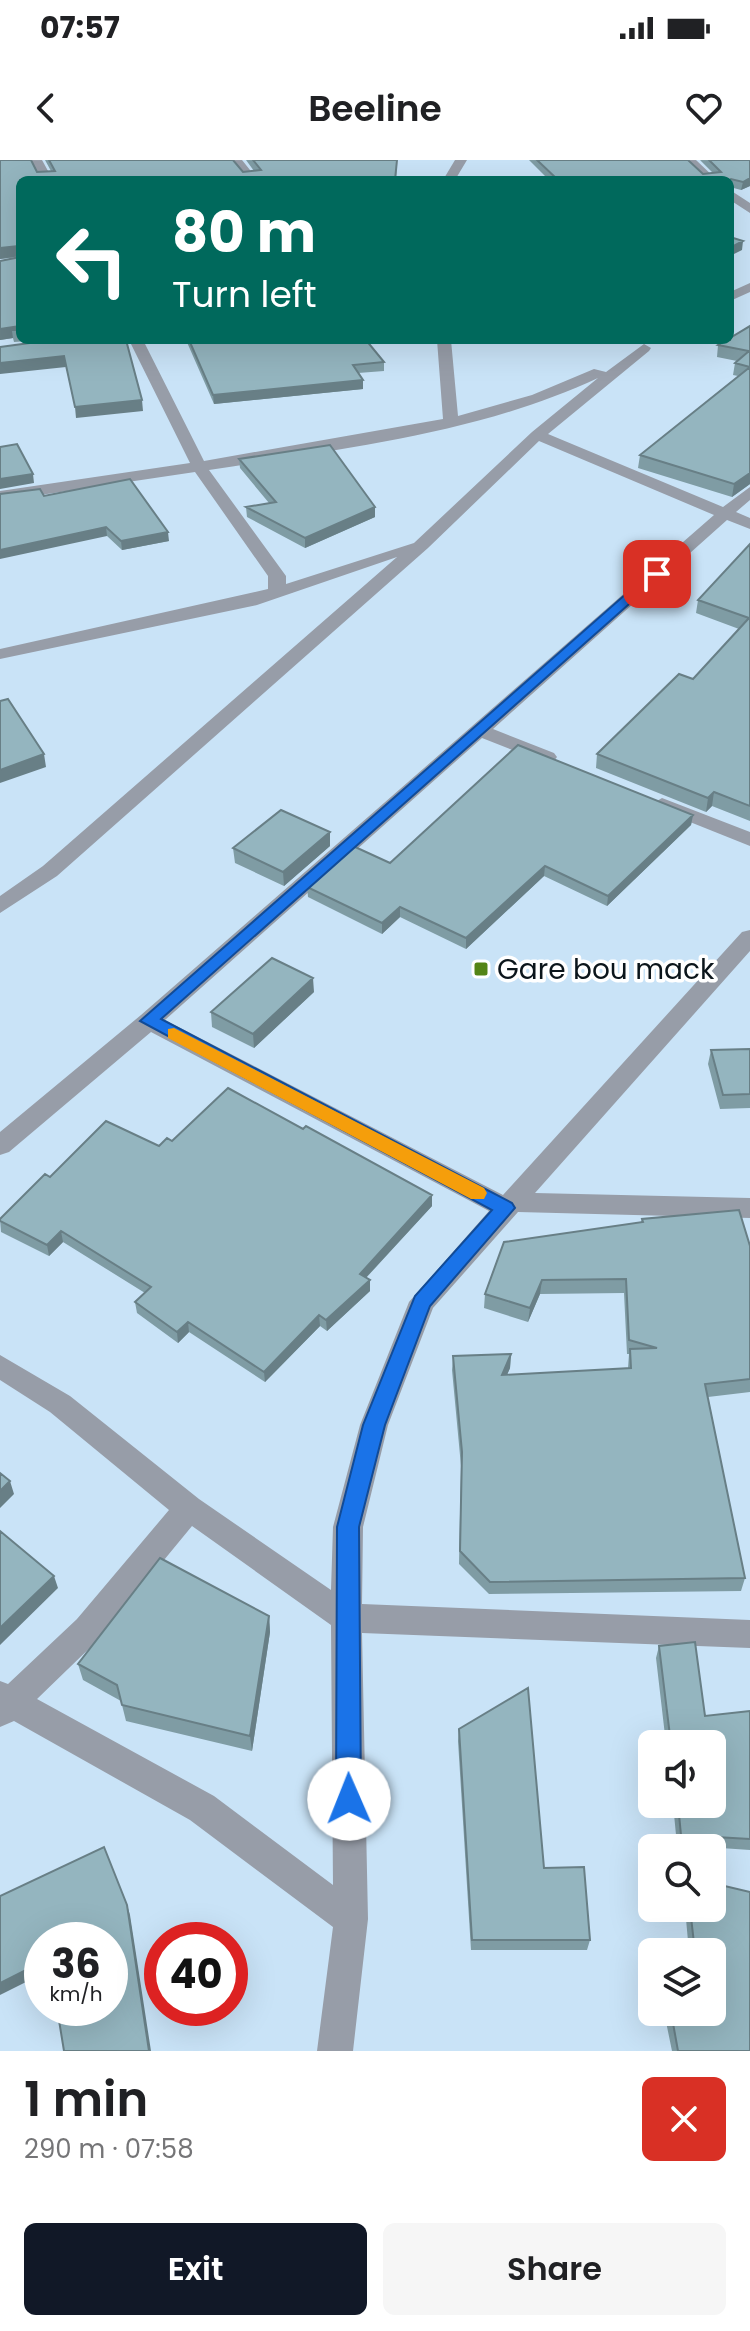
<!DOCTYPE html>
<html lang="en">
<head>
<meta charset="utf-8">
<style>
  body { margin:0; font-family:Poppins,sans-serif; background:#f6f6f6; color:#202124; height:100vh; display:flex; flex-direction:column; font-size:30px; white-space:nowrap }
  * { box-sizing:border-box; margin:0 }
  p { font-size:26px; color:#757577 }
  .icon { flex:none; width:44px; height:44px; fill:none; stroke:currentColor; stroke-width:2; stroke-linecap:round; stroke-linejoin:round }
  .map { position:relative; height:1891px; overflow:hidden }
  .sheet { display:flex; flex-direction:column; background:#fff; flex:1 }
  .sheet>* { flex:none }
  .banner { position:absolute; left:16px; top:16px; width:718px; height:168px; border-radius:12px; box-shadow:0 8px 32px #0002; background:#00695c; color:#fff; overflow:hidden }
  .buttons { position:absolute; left:638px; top:1570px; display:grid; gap:16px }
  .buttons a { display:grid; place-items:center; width:88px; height:88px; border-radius:12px; background:#fff; box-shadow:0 8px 32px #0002; font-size:40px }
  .speed { position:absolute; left:24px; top:1762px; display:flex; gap:16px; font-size:40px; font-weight:700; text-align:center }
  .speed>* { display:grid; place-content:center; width:104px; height:104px; border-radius:50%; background:#fff; box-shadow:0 8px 32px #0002; line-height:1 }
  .speed small { font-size:20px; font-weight:400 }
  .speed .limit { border:12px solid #d22; background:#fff; color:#111 }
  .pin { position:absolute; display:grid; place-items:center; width:68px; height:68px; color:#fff; margin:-34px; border-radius:16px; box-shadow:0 4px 12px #0006 }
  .me { position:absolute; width:88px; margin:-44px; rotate:359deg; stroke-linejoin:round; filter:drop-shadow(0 0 6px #0008) }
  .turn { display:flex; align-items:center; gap:28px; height:168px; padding:0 24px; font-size:36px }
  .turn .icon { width:104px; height:104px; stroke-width:2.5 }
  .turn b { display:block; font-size:56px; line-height:68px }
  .round { display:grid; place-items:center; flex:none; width:84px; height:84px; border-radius:12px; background:#f6f6f6 }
  .overview { display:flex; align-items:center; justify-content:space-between; height:136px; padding:0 24px }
  h1 { font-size:48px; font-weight:600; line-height:60px }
  .action { display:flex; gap:16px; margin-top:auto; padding:16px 24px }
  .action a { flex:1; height:92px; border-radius:12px; background:#111827; color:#fff; font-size:32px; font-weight:600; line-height:92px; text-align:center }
  .action a+a { background:#f6f6f6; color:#202124 }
  .status { display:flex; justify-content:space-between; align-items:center; height:56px; padding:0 40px; background:#fff; direction:ltr }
  .status svg { height:22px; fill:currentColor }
  header { display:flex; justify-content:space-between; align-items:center; height:104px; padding:0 24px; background:#fff; font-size:36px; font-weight:600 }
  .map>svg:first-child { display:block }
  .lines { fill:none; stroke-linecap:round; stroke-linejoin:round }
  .minor { fill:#979da8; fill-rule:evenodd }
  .wall { fill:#7f9ca4 }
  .shaded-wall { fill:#687f86 }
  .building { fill:#94b5bf; stroke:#687f86; stroke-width:2 }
  .route { fill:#1a73e8; stroke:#114b97; stroke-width:2 }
  .slow { fill:#f59e0b }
  .poi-dot { fill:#538416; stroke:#fff; stroke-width:3 }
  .labels { text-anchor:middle; stroke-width:7; stroke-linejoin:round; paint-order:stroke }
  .poi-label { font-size:28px; fill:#0b151b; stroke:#fff; text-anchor:start }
</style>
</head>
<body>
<div class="status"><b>07:57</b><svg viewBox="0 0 49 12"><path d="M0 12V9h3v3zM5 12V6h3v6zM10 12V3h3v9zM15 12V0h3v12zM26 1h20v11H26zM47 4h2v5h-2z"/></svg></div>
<header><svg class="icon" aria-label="back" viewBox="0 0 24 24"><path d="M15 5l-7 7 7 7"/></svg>Beeline<svg class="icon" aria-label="heart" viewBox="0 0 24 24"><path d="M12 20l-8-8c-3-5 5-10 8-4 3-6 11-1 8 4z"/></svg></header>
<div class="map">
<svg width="750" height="1891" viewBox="0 0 750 1891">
  <rect width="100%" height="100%" fill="#c9e3f7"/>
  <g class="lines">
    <path class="minor" d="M30,0H42L53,20H41Z
      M230,0H242L258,20H246Z
      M455,0H467L455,20H443Z
      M683,0H696L717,20H704Z
      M730,30L750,43V53L730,40Z
      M750,123V132L730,141V132Z
      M129,180H143L204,301L443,259L437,180H451L458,256L532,235L594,209L606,212L644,184L651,188L649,191L548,274L723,347L750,327V340L736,352L750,358V369L727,360L493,569L554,593L557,597L554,601H540L482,578L165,860L503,1035L742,772L750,770V791L535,1033L750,1038V1058L518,1052L433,1148L388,1265L363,1367L362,1444L750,1460V1488L362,1473L368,1759L353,1891H317L333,1767L190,1660L14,1561L0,1567V1521L8,1524L77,1459L169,1350L50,1252L0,1220V1195L70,1236L199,1339L331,1430L333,1367L360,1265L409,1142L489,1051L151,872L9,992L0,995V972L141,855L714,355L539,281L428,388L57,716L0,753V736L43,706L397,397L257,445L0,499V489L268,429V416L195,312L0,341V331L190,303ZM598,218L532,272L414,383L286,424V416L209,310C340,289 478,274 598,218ZM192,1366L331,1465L333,1725L214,1636L37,1539L99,1479Z
      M662,638L750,672V686L655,648L652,644Z"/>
  </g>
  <path class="wall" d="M0,0H31L37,12L51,11L45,0H233L243,12L254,11L246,0H397L396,20H20V180H44L14,182L13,178L0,180V101L20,97L0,99Z
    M529,0H688L703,14L713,13L700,0H750V26L741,30L730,27V20H549Z
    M750,166V324L732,337L638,308L640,295L738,216L733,215L735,203L737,201L717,197L718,185Z
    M186,180H366L384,202V211L358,213L363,220V229L214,244Z
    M239,299L375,357L305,388L247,357L246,347L269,343L240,308Z
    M44,336L169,381L122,390L107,376Z
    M750,384V661L712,646L706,652L596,608L597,594L693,519L739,469L696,453L698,440Z
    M693,655L691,665L607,746L544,716L466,789L400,757L382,774L308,737L307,727L390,703Z
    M330,672V686L284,726L235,703L233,688Z
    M314,832L254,888L212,867L211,852Z
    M750,889V948L720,949L708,904L711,890Z
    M303,969L432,1046L366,1118L370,1131L327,1171L320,1166L265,1222L189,1172L178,1183L137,1153L135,1142L145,1133L63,1082L49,1096L1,1072L0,1059L50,1017L159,986L172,981Z
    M642,1059L750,1086V1232L708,1237L745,1418L741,1431L489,1434L459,1404L461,1306L452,1210L453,1196L511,1194L510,1208L507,1215L628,1208L629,1194H627L624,1133L540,1134L528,1162L484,1148L485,1134L641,1062Z
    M269,1456L270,1472L252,1591L126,1561L121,1541L83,1520L78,1504Z
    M659,1486L705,1556L750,1551V1690L677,1685L673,1644H712V1584H666L656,1498Z
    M459,1569L544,1708L590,1780L587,1790H471L458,1581Z
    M685,1748H712L750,1891H672L664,1852H712V1792H689Z"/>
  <path class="shaded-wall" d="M750,18V26L741,30L743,22Z
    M743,81L742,90L730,96V88Z
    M18,86L20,96L0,99V88Z
    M20,166V171H12L13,178L0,180V169Z
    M64,196L66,207L0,214V203Z
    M363,220V229L214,244L213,235Z
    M142,240L143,251L76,258L75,247Z
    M750,313V324L732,337L734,324Z
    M33,314L34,323L0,329V319Z
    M375,347V357L305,388V378Z
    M106,367L107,376L0,399V390Z
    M168,372L169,381L122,390L121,381Z
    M44,594L46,607L0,623V610Z
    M714,632L712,646L706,652L708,638Z
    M693,655L691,665L607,746L608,736Z
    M330,672V686L284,726L283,712Z
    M545,706L544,716L466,789V778Z
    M400,747V757L382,774V763Z
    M313,818L314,832L254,888L253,874Z
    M432,1035V1046L360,1124V1114Z
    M61,1071L63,1082L49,1096L47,1085Z
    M370,1120V1131L327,1171L326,1160Z
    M542,1120L540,1134L528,1162L530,1148Z
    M319,1155L320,1166L265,1222L264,1212Z
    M188,1162L189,1172L178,1183L177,1172Z
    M511,1194L510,1208L501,1228L502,1215Z
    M10,1321L14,1334L0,1348V1331Z
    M54,1416L58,1428L0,1485V1468Z
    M269,1456L270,1472L252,1591L250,1576Z
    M127,1745L130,1755L151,1891H149Z
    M42,1802V1814L0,1835V1823Z"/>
  <path class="building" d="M0,0H31L37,12L55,11L49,0H233L243,12L261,10L253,0H397L395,20H20V92L18,86L0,88Z
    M537,0H688L703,14L721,12L709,0H750V18L743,22L731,19L730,20H558Z
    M730,77L743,81L730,88Z
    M20,97V166L0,169V101Z
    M750,166V313L734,324L640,295L750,207L735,203L749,191L718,185L726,180H730V178Z
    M52,180H126L142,240L75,247L64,196L0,203V187Z
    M189,180H366L384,202L353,205L363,220L213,235Z
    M17,284L33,314L0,319V287Z
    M330,285L375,347L305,378L246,347L276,342L239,299Z
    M130,319L168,372L121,381L106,367L0,390V334L40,329L44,336Z
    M750,384V646L714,632L708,638L597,594L679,514L693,519L749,458L698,440Z
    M8,539L44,594L0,610V541Z
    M518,585L693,655L608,736L545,706L466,778L400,747L382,763L307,727L353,686L390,703Z
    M281,650L330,672L283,712L233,688Z
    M272,798L313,818L253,874L211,852Z
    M750,889V934L723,935L711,890Z
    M228,928L303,969L306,966L432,1035L360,1114L370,1120L326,1160L319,1155L264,1212L188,1162L177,1172L135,1142L151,1127L61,1071L47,1085L0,1061V1059L45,1014L50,1017L106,961L159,986L167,978L172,981Z
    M739,1050L750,1086V1219L705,1224L745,1418L490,1422L460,1391L462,1292L453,1196L511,1194L502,1215L631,1208L630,1189L657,1188L629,1180L626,1119L542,1120L530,1148L485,1134L504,1082L643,1062L642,1059Z
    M0,1313L10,1321L0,1331Z
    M0,1371L54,1416L0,1468Z
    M160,1398L269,1456L250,1576L122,1545L117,1525L78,1504Z
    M695,1482L705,1556L750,1551V1679L681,1675L678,1644H712V1584H671L659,1486Z
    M528,1528L544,1708L584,1707L590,1780H472L459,1569Z
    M104,1687L127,1745L149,1891H64L57,1848H110V1780H42V1802L0,1823V1736Z
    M712,1723L750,1732V1891H678L671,1852H712V1792H695L690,1748H712Z"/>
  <path class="route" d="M652,411L663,414L161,859L512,1043L515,1048L430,1146L385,1265L359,1367L361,1639L357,1648L349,1651L340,1648L336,1639L337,1367L363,1265L415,1136L492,1050L140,861Z"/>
  <path class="slow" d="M174,868L484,1028L487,1033L484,1039H471L168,878V869Z"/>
  <rect class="poi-dot" x="473" y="801" width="16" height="16" rx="4"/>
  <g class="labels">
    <g class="poi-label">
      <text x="497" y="819">Gare bou mack</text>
    </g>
  </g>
</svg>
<div class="buttons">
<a><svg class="icon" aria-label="sound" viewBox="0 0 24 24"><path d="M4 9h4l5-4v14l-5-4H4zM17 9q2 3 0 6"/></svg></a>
<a><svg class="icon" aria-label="search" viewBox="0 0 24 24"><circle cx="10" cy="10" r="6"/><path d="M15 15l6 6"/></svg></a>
<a><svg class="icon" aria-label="layers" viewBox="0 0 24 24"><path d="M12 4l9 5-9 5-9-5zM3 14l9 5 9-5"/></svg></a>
</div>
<div class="speed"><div>36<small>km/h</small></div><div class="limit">40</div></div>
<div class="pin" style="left:657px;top:414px;background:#d93025"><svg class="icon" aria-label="arrive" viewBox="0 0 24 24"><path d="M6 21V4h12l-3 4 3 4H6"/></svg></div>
<svg class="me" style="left:349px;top:1639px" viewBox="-20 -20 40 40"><circle r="19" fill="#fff"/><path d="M0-13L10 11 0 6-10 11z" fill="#1a73e8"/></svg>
<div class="banner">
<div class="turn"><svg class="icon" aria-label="left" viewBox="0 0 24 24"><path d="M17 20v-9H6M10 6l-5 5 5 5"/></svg><div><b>80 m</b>Turn left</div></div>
</div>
</div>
<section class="sheet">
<div class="overview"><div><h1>1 min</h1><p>290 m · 07:58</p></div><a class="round" style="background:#d93025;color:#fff"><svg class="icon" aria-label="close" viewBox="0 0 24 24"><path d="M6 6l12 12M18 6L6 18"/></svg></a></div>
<div class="action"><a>Exit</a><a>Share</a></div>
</section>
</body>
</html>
